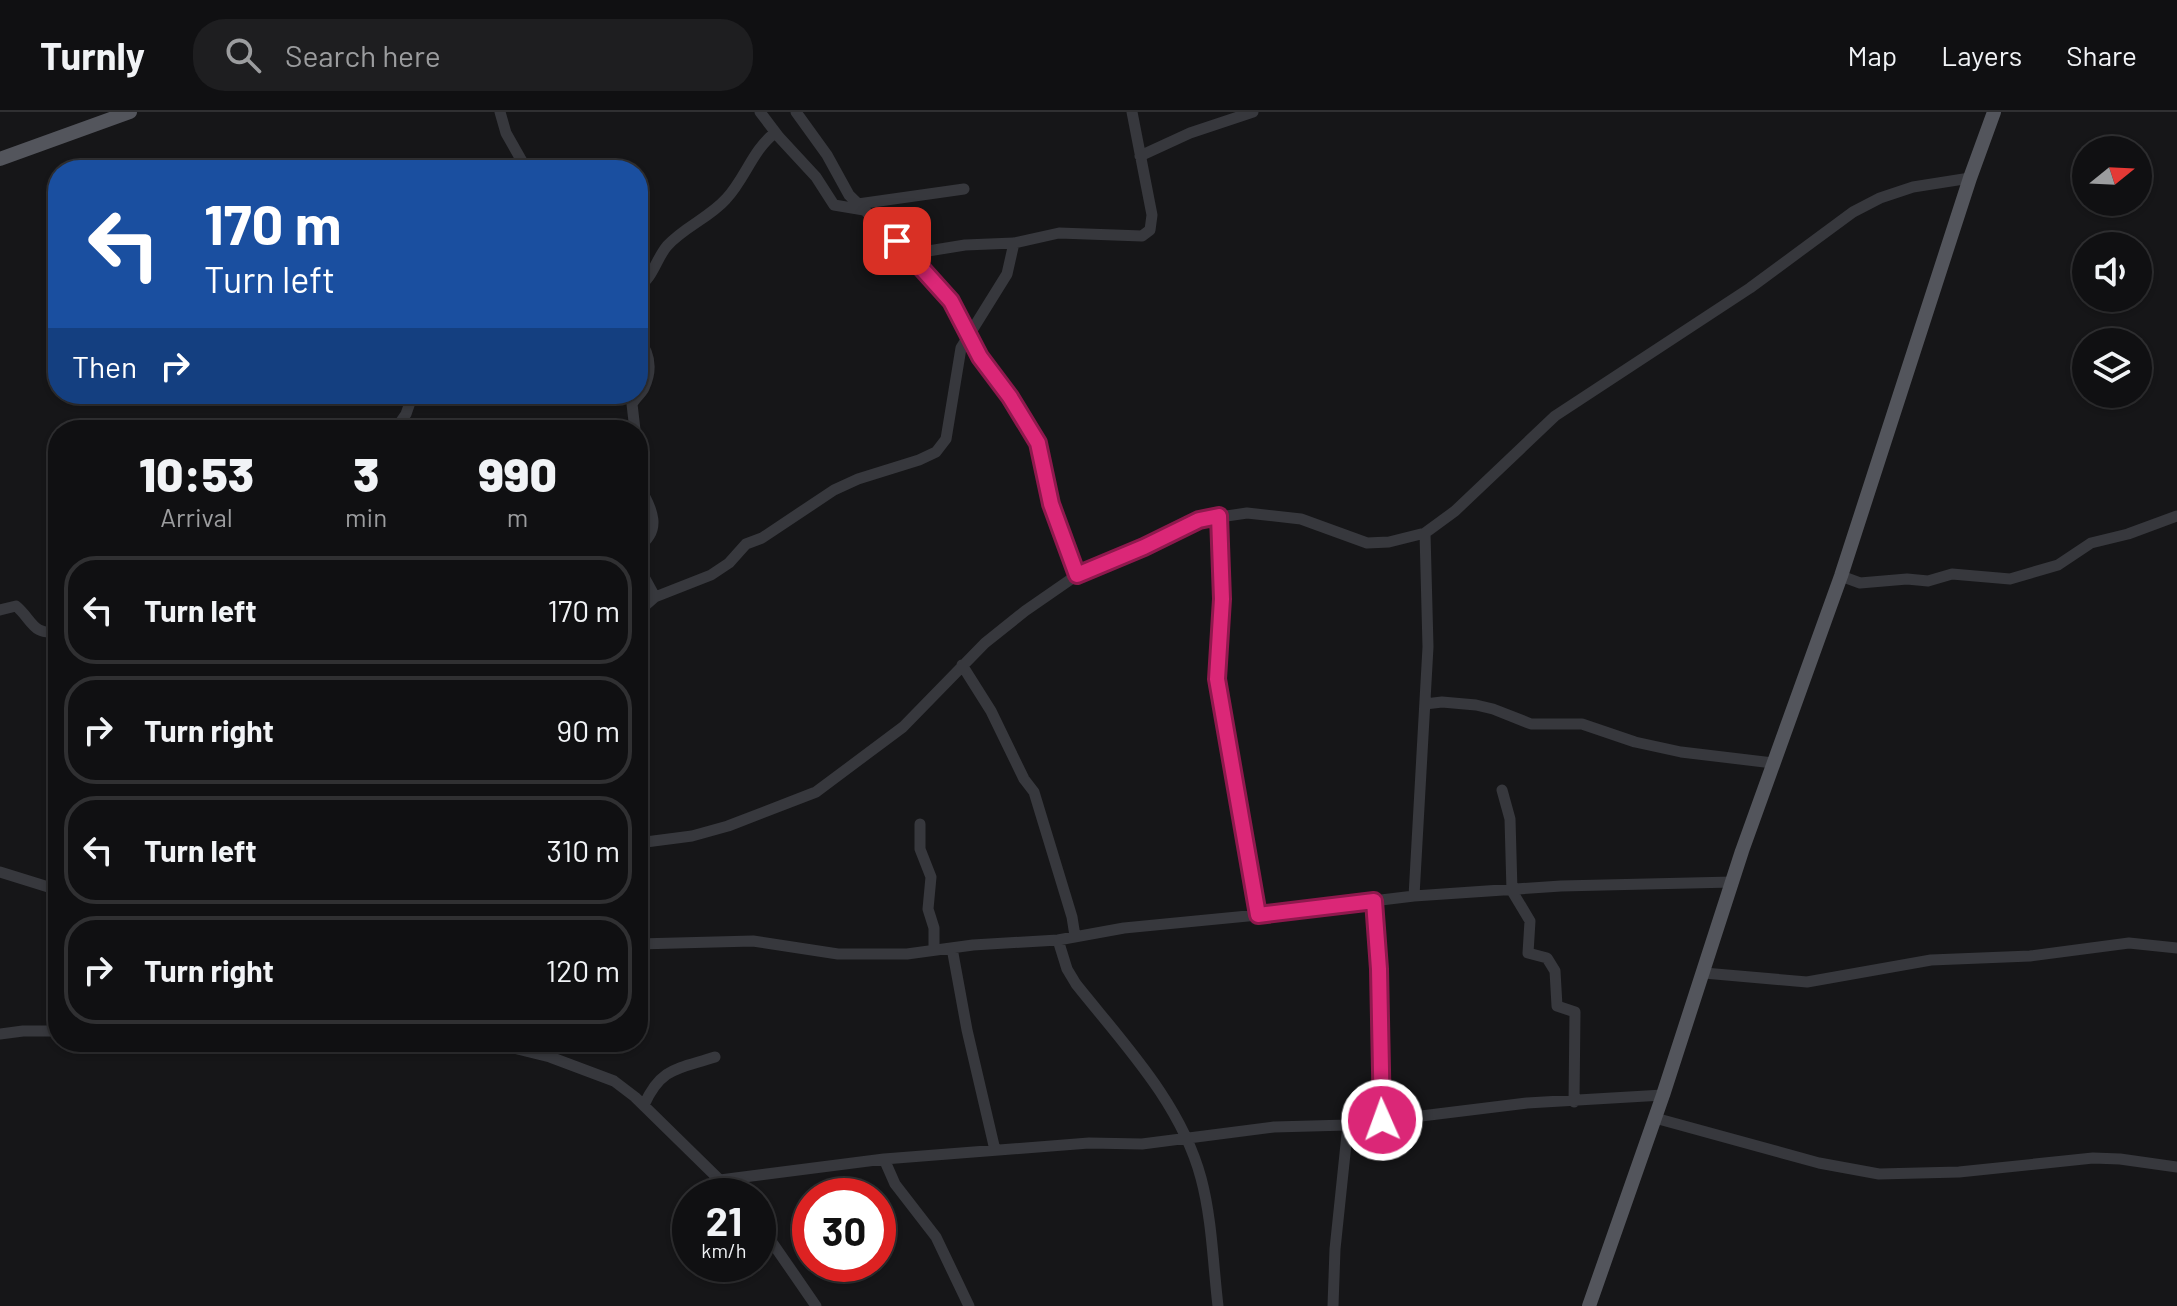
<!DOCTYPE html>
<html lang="en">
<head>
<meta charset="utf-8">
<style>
  body { margin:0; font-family:Barlow,sans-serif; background:#1e1e20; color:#f1f3f6; height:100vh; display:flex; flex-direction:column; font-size:30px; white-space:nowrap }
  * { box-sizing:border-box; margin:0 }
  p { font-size:26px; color:#9c9d9f }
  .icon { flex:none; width:44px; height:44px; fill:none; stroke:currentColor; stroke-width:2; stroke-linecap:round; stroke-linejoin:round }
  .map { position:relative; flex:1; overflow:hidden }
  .details { position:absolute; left:48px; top:308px; width:600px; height:632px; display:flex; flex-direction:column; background:#101012; border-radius:32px; box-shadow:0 2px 6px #0004,0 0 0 2px #303032 }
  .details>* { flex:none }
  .hud { position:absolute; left:48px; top:48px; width:600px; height:244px; border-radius:32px; box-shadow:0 2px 6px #0004,0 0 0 2px #303032; background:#1a4fa0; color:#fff; overflow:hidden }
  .needle { width:52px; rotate:72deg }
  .buttons { position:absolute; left:2072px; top:24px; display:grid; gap:16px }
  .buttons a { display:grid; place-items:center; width:80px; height:80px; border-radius:50%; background:#101012; box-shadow:0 2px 6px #0004,0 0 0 2px #303032; font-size:40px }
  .speed { position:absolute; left:672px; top:1066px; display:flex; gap:16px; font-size:40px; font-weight:700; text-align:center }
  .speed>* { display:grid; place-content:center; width:104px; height:104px; border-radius:50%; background:#101012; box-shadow:0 2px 6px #0004,0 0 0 2px #303032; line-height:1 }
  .speed small { font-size:20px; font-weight:400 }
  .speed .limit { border:12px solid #d22; background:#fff; color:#111 }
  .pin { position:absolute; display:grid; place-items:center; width:68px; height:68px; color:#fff; margin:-34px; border-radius:16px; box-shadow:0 4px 12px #0006 }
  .me { position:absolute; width:88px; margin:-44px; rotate:358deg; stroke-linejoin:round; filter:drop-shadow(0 0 6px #0008) }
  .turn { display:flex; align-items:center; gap:28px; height:168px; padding:0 24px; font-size:36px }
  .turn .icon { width:104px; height:104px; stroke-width:2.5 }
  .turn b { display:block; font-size:56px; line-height:68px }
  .then { display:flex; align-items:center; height:76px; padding:0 24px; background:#0003; gap:16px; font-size:30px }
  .eta { display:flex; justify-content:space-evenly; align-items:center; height:136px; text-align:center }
  .eta b { font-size:48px; font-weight:800; line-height:56px }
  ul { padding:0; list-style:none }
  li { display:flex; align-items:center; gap:24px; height:108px; margin:0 16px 12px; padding:0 8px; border:4px solid #303032; border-radius:32px }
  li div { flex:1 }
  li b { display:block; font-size:30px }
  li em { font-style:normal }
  header { display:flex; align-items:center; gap:48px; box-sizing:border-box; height:112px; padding:0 40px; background:#101012; border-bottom:2px solid #303032 }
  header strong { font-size:38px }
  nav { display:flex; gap:44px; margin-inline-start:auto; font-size:28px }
  .search { width:560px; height:72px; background:#1e1e20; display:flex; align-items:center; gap:20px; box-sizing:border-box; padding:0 28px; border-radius:32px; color:#9c9d9f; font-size:30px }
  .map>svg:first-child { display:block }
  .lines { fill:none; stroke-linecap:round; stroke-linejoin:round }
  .minor { stroke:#37383d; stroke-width:11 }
  .major { stroke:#53555c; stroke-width:14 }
  .route-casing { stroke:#8e194d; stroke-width:20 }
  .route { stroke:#db2777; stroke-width:14 }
</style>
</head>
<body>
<header>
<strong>Turnly</strong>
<div class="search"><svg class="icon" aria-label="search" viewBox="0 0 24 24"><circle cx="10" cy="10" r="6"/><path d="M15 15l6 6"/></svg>Search here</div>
<nav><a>Map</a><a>Layers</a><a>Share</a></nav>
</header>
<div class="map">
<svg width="2177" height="1194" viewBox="0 0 2177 1194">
  <rect width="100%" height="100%" fill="#161618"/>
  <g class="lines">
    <path class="minor" d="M500,0L506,21L523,51L521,58
      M760,0L779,25L816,65L834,93L864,98
      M796,0L827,43L849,83L923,155L951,189L980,245L1010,285L1038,331L1051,392L1077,463
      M1140,44L1190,21L1253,0
      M858,92L964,77
      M910,142L965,133L1014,131L1059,121L1142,124L1150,118L1152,103L1132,0
      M638,175C653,166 656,147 667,134C684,115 709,106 726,87C745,67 753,37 775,21
      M395,318L406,302L413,282
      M635,318L632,292C635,286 641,282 644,276C653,257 650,241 638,226
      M638,372C651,396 664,417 638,435
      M1219,404L1222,487L1217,567L1258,803
      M638,454L655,485
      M1841,464L1860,471L1907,467L1928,469L1952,462L2010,467L2058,453L2091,431L2128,422L2177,404
      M0,498L16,494C32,507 33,525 58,519
      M638,500L655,485L711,463L729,451L746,432L762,426L834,378L858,367L919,348L936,340L946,327L961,236L1007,162L1014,131
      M962,553L991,599L1024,667L1034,680L1072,805L1075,824
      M1425,592L1442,590L1476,593L1493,597L1531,612H1582L1635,630L1681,640L1773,651
      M1502,678L1510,707L1512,779L1530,809L1528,841L1547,846L1555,859L1557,894L1575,900L1574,990
      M920,712V737L931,765L928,797L934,816V838
      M638,731L692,724L728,714L816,680L903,615L985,531L1025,499L1077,463L1144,435L1199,408L1247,401L1301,407L1367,431L1389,430L1425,421L1455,399L1555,304L1750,176L1853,100L1880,86L1913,75L1970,66
      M0,760L58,778
      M1414,784L1428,535L1425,421
      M1374,789L1379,857L1382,1008
      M1058,828L1067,857L1076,872C1123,931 1181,991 1201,1066C1212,1107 1213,1152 1218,1194
      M638,832L753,829L838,842H907L973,833L1058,828L1124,816L1258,803L1414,784L1561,774L1733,770
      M952,836L967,918L995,1038
      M1704,861L1807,870L1931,848L2030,844L2129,831L2177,836
      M0,922L23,919H58
      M490,930L550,945L614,969L635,985L736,1084
      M644,993C661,955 678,957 715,945
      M1655,1006L1819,1051L1879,1062L1959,1060L2093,1046L2120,1047L2177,1055
      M884,1047L895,1072L936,1125L969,1194
      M720,1068L884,1047L1089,1031L1142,1032L1274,1015L1348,1013L1527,991L1663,983
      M758,1110L816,1194
      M1333,1194L1335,1137L1348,1013"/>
    <path class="major" d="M0,47L130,0
      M1589,1194L1663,983L1742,739L1841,464L1970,66L1994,0"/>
  </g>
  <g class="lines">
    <g class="route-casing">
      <path id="route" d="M897,129L951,189L980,245L1010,285L1038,331L1051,392L1077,463L1144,435L1199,408L1219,404L1222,487L1217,567L1258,803L1374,789L1379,857L1382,1008"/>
    </g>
    <use href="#route" class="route"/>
  </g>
</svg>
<div class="buttons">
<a><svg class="needle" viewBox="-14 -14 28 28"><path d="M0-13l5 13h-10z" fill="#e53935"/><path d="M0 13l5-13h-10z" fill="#9c9d9f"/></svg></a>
<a><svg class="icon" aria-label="sound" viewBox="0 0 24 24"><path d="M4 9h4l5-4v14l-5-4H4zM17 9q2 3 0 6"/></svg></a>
<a><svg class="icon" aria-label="layers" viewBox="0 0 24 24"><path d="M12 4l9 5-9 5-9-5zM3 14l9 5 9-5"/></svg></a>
</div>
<div class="speed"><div>21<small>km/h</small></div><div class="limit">30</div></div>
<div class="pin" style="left:897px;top:129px;background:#d93025"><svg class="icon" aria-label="arrive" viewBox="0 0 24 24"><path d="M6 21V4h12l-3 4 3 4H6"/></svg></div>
<svg class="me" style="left:1382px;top:1008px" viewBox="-20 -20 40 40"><circle r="17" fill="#db2777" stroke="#fff" stroke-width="3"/><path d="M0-11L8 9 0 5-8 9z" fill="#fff"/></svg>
<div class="hud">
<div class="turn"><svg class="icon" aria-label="left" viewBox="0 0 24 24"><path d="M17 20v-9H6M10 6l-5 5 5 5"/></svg><div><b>170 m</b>Turn left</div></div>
<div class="then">Then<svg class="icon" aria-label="right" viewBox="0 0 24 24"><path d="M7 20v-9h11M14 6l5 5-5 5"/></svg></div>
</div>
<section class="details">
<div class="eta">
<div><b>10:53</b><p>Arrival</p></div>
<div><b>3</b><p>min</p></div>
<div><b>990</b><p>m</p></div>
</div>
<ul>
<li><svg class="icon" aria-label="left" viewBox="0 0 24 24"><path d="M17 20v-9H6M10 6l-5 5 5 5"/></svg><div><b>Turn left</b></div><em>170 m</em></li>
<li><svg class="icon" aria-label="right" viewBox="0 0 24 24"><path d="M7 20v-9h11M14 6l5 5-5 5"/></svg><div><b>Turn right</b></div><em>90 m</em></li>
<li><svg class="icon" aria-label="left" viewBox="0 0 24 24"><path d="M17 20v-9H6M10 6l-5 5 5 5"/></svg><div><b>Turn left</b></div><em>310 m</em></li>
<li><svg class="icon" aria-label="right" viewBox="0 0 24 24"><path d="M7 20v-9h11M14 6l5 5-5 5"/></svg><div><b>Turn right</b></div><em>120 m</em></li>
</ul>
</section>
</div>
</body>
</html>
